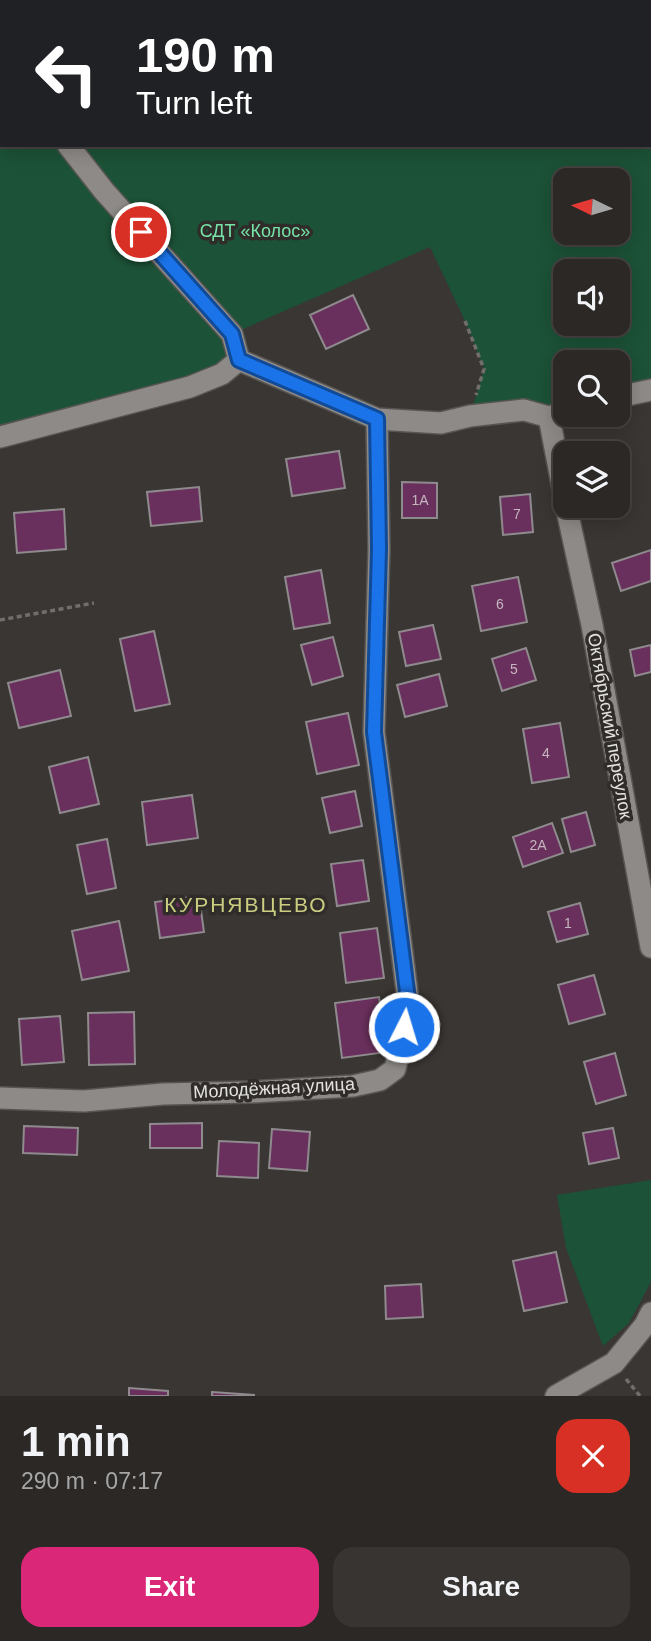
<!DOCTYPE html>
<html lang="en">
<head>
<meta charset="utf-8">
<style>
  body { margin:0; font-family:Helvetica,sans-serif; background:#373432; color:#f1f3f6; height:100vh; display:flex; flex-direction:column; font-size:26px; white-space:nowrap }
  * { box-sizing:border-box; margin:0 }
  p { font-size:23px; color:#a6a6a7 }
  .icon { flex:none; width:38px; height:38px; fill:none; stroke:currentColor; stroke-width:2; stroke-linecap:round; stroke-linejoin:round }
  .map { position:relative; height:1396px; overflow:hidden }
  .side { display:flex; flex-direction:column; background:#2b2826; flex:1 }
  .side>* { flex:none }
  .guide { position:absolute; left:0px; top:0px; width:651px; height:147px; box-shadow:0 4px 18px #0003,0 0 0 2px #474443; background:#202124; color:#fff; overflow:hidden }
  .needle { width:46px; rotate:275deg }
  .controls { position:absolute; left:553px; top:168px; display:grid; gap:14px }
  .controls a { display:grid; place-items:center; width:77px; height:77px; border-radius:14px; background:#2b2826; box-shadow:0 4px 18px #0003,0 0 0 2px #474443; font-size:35px }
  .pin { position:absolute; display:grid; place-items:center; width:60px; height:60px; color:#fff; margin:-30px; border:4px solid #fff; border-radius:50%; box-shadow:0 2px 7px #0007 }
  .me { position:absolute; width:77px; margin:-38px; rotate:5deg; stroke-linejoin:round; filter:drop-shadow(0 0 5px #0008) }
  .turn { display:flex; align-items:center; gap:24px; height:147px; padding:0 21px; font-size:32px }
  .turn .icon { width:91px; height:91px; stroke-width:2.5 }
  .turn b { display:block; font-size:49px; line-height:60px }
  .round { display:grid; place-items:center; flex:none; width:74px; height:74px; border-radius:21px; background:#373432 }
  .head { display:flex; align-items:center; justify-content:space-between; height:119px; padding:0 21px }
  h1 { font-size:42px; font-weight:800; line-height:52px }
  .button { display:flex; gap:14px; margin-top:auto; padding:14px 21px }
  .button a { flex:1; height:80px; border-radius:21px; background:#db2777; color:#fff; font-size:28px; font-weight:800; line-height:80px; text-align:center }
  .button a+a { background:#373432; color:#f1f3f6 }
  .map>svg:first-child { display:block }
  .green { fill:#1c5237; fill-rule:evenodd }
  .building { fill:#6a305d; stroke:#8e8a8d; stroke-width:2 }
  .lines { fill:none; stroke-linecap:round; stroke-linejoin:round }
  .street-casing { stroke:#575552; stroke-width:24 }
  .path { stroke:#716e6c; stroke-width:3.5; stroke-dasharray:5 3.5; stroke-linecap:butt }
  .street { stroke:#8d8a87; stroke-width:21 }
  .route-casing { stroke:#114b97; stroke-width:18 }
  .route { stroke:#1a73e8; stroke-width:12 }
  .labels { text-anchor:middle; stroke-width:7; stroke-linejoin:round; paint-order:stroke }
  .number-label { font-size:14px; fill:#c5b6bf }
  .park-label { font-size:18px; fill:#76e3a8; stroke:#2f2c29 }
  .street-label { font-size:18px; fill:#e3e2e0; stroke:#2f2c29 }
  .quarter-label { font-size:21px; letter-spacing:2px; fill:#cbce80; stroke:#2f2c29 }
</style>
</head>
<body>
<div class="map">
<svg width="651" height="1396" viewBox="0 0 651 1396">
  <rect width="100%" height="100%" fill="#393633"/>
  <path class="green" d="M0,0H651V390L618,397V362H565V412L470,416L484,369L465,321L430,247L232,334L239,360L0,437ZM2,2H649V145H2ZM565,180H618V233H565ZM565,271H618V324H565Z
    M651,1180V1282L629,1323L603,1346L566,1248L557,1195Z"/>
  <path class="building" d="M353,295L369,329L326,349L310,315Z
    M339,451L345,488L292,496L286,459Z
    M402,482L437,483V518H402Z
    M199,487L202,521L151,526L147,492Z
    M530,494L533,532L503,535L500,497Z
    M64,509L66,549L17,553L14,513Z
    M651,550V581L621,591L612,563Z
    M321,570L330,623L294,629L285,577Z
    M518,577L527,622L481,631L472,586Z
    M433,625L441,659L406,666L399,632Z
    M154,631L170,704L135,711L120,639Z
    M333,637L343,676L312,685L301,645Z
    M651,645V672L635,676L630,650Z
    M526,648L536,680L502,691L492,659Z
    M60,670L71,716L19,728L8,683Z
    M439,674L447,706L405,717L397,685Z
    M348,713L359,765L317,774L306,722Z
    M560,723L569,777L532,783L523,729Z
    M88,757L99,804L60,813L49,767Z
    M355,791L362,826L330,833L322,798Z
    M192,795L198,838L147,845L142,802Z
    M586,812L595,845L571,852L562,819Z
    M552,823L563,853L523,867L513,837Z
    M107,839L116,888L87,894L77,845Z
    M363,860L369,901L337,906L331,864Z
    M199,896L204,932L160,938L155,902Z
    M580,903L588,934L557,942L548,912Z
    M119,921L129,971L82,980L72,931Z
    M377,928L384,978L346,983L340,933Z
    M594,975L605,1014L569,1024L558,985Z
    M379,997L387,1052L342,1058L335,1003Z
    M134,1012L135,1064L89,1065L88,1013Z
    M60,1016L64,1062L22,1065L19,1019Z
    M615,1053L626,1095L596,1104L584,1062Z
    M202,1123V1148H150V1124Z
    M24,1126L78,1128L77,1155L23,1153Z
    M613,1128L619,1158L589,1164L583,1133Z
    M272,1129L310,1132L307,1171L269,1168Z
    M219,1141L259,1143L258,1178L217,1176Z
    M556,1252L567,1302L524,1311L513,1261Z
    M421,1284L423,1317L386,1319L385,1286Z
    M129,1388L168,1391V1396H129Z
    M212,1392L254,1395V1396H212Z"/>
  <g class="lines">
    <g class="street-casing">
      <path id="street" d="M0,60L2,62
        M68,145L104,191L232,334L239,360L377,419L441,423L470,416L524,410L549,417L565,412
        M618,397L651,390
        M549,417L565,500
        M0,437L190,387L222,374L239,360
        M566,506L592,625L651,947
        M0,1098L84,1101L163,1094L252,1092L353,1086L380,1080L395,1069L409,1007L374,732L379,549L377,419
        M556,1396L614,1363L645,1325L651,1313"/>
    </g>
    <path class="path" d="M465,321L484,369L476,395
      M0,620L94,603
      M626,1379L640,1396"/>
    <use href="#street" class="street"/>
  </g>
  <g class="lines">
    <g class="route-casing">
      <path id="route" d="M141,232L232,334L239,360L377,419L379,549L374,732L409,1007L404,1027"/>
    </g>
    <use href="#route" class="route"/>
  </g>
  <g class="labels">
    <g class="number-label">
      <text x="420" y="505">1А</text>
      <text x="517" y="519">7</text>
      <text x="500" y="609">6</text>
      <text x="514" y="674">5</text>
      <text x="546" y="758">4</text>
      <text x="538" y="850">2А</text>
      <text x="568" y="928">1</text>
    </g>
    <g class="park-label">
      <text x="255" y="237">СДТ «Колос»</text>
    </g>
    <g class="street-label">
      <text transform="translate(610 726) rotate(80)" y="6">Октябрьский переулок</text>
      <text transform="translate(274 1088) rotate(-3)" y="6">Молодёжная улица</text>
    </g>
    <g class="quarter-label">
      <text x="246" y="912">КУРНЯВЦЕВО</text>
    </g>
  </g>
</svg>
<div class="controls">
<a><svg class="needle" viewBox="-14 -14 28 28"><path d="M0-13l5 13h-10z" fill="#e53935"/><path d="M0 13l5-13h-10z" fill="#a6a6a7"/></svg></a>
<a><svg class="icon" aria-label="sound" viewBox="0 0 24 24"><path d="M4 9h4l5-4v14l-5-4H4zM17 9q2 3 0 6"/></svg></a>
<a><svg class="icon" aria-label="search" viewBox="0 0 24 24"><circle cx="10" cy="10" r="6"/><path d="M15 15l6 6"/></svg></a>
<a><svg class="icon" aria-label="layers" viewBox="0 0 24 24"><path d="M12 4l9 5-9 5-9-5zM3 14l9 5 9-5"/></svg></a>
</div>
<div class="pin" style="left:141px;top:232px;background:#d93025"><svg class="icon" aria-label="arrive" viewBox="0 0 24 24"><path d="M6 21V4h12l-3 4 3 4H6"/></svg></div>
<svg class="me" style="left:404px;top:1027px" viewBox="-20 -20 40 40"><circle r="17" fill="#1a73e8" stroke="#fff" stroke-width="3"/><path d="M0-11L8 9 0 5-8 9z" fill="#fff"/></svg>
<div class="guide">
<div class="turn"><svg class="icon" aria-label="left" viewBox="0 0 24 24"><path d="M17 20v-9H6M10 6l-5 5 5 5"/></svg><div><b>190 m</b>Turn left</div></div>
</div>
</div>
<section class="side">
<div class="head"><div><h1>1 min</h1><p>290 m · 07:17</p></div><a class="round" style="background:#d93025;color:#fff"><svg class="icon" aria-label="close" viewBox="0 0 24 24"><path d="M6 6l12 12M18 6L6 18"/></svg></a></div>
<div class="button"><a>Exit</a><a>Share</a></div>
</section>
</body>
</html>
